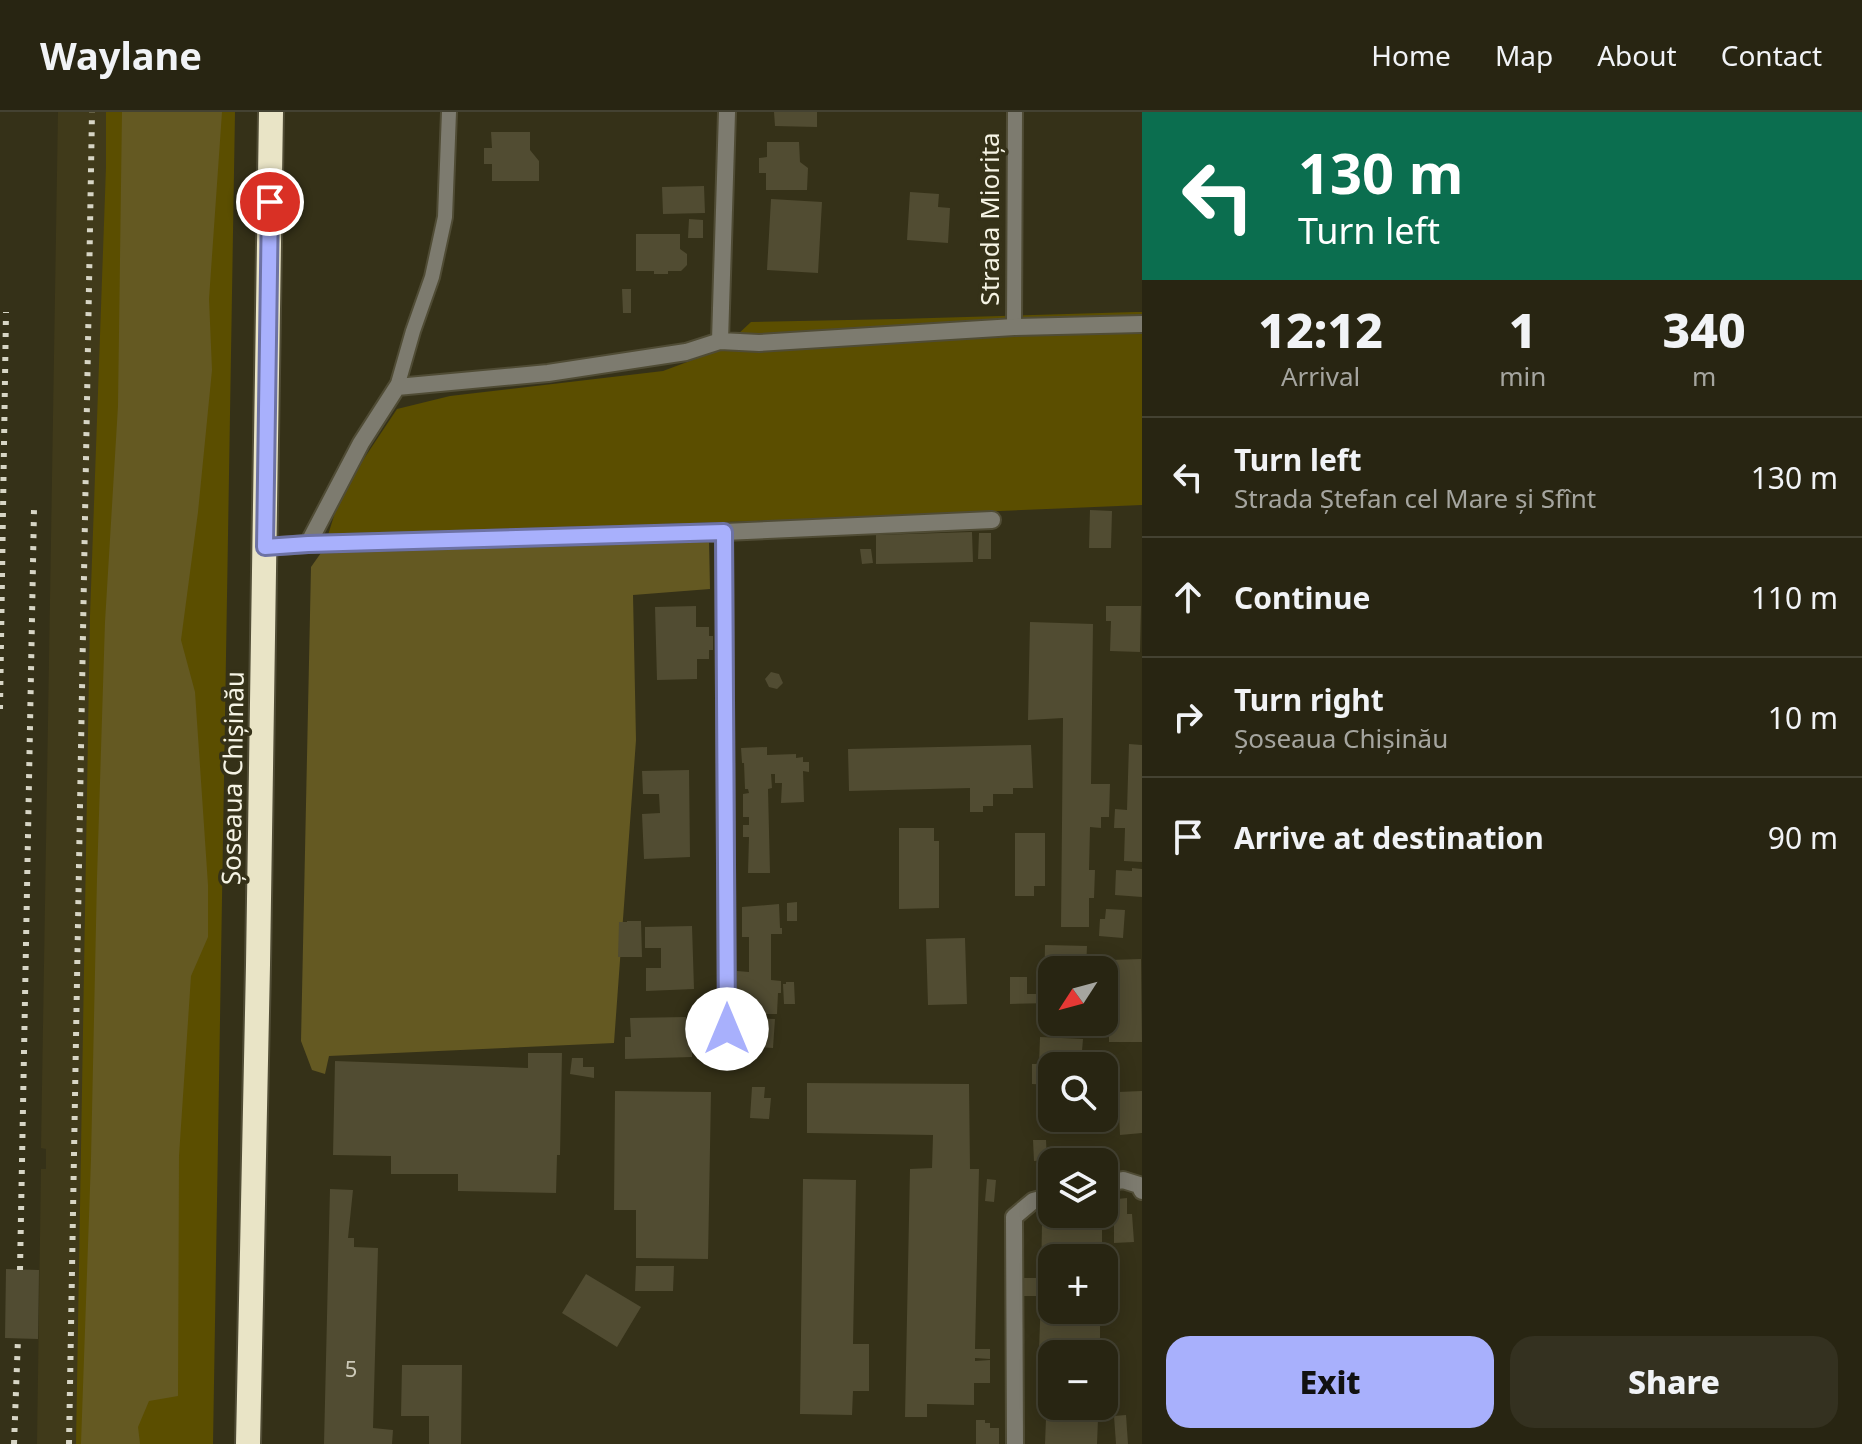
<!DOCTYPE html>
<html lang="en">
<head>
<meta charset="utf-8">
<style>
  body { margin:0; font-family:"Noto Sans",sans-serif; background:#343120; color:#f1f3f6; height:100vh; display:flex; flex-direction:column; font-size:30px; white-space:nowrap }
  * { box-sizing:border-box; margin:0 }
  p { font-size:26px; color:#a5a59f }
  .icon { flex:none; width:44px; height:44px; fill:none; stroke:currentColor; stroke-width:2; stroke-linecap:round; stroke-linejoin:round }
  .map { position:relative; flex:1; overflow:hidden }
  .panel { display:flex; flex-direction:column; background:#282512; width:720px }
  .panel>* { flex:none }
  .guide { background:#0b6e4f; color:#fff; overflow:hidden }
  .needle { width:52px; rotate:234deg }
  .buttons { position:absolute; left:1038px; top:844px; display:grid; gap:16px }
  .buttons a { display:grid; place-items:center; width:80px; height:80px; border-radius:16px; background:#282512; box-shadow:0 4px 20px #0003,0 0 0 2px #444232; font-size:40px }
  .pin { position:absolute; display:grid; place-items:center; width:68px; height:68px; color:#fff; margin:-34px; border:4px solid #fff; border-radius:50%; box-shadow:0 2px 8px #0007 }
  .me { position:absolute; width:88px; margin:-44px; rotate:0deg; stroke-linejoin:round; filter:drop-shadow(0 0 6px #0008) }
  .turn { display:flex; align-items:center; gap:28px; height:168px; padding:0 24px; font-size:36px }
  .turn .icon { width:104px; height:104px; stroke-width:2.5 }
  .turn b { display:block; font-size:56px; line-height:68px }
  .eta { display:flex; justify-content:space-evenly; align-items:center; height:136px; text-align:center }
  .eta b { font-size:48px; font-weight:800; line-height:56px }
  .action { display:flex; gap:16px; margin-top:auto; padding:16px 24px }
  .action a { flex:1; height:92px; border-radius:24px; background:#a8b0fc; color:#111; font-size:32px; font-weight:800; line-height:92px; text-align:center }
  .action a+a { background:#343120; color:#f1f3f6 }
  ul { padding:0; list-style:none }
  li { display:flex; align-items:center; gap:24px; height:120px; padding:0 24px; border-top:2px solid #444232 }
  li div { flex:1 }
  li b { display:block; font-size:30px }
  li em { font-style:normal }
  header { display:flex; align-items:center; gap:48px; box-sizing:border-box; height:112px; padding:0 40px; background:#282512; border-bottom:2px solid #444232 }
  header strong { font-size:38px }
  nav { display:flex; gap:44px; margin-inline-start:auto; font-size:28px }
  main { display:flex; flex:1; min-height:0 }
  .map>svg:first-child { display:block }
  .built { fill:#403a1a }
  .green { fill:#5b4e00 }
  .forest { fill:#645922 }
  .building { fill:#514c32 }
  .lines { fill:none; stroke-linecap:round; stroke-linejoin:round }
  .lane-casing { stroke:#504c35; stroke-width:18 }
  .street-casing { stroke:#504c35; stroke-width:20 }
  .highway-casing { stroke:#504c35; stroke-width:28 }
  .lane { stroke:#7d7b6f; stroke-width:14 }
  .street { stroke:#7d7b6f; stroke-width:16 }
  .highway { stroke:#e9e4c6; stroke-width:24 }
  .rail { stroke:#d7d5c5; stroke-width:6; stroke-dasharray:4 8; stroke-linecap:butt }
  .route-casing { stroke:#6d72a4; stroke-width:20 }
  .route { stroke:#a8b0fc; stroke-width:14 }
  .labels { text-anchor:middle; stroke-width:7; stroke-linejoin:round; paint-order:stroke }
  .number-label { font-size:22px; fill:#ccc9b8 }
  .street-label { font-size:26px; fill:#f5f3e4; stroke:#353118 }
</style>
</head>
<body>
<header>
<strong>Waylane</strong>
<nav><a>Home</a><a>Map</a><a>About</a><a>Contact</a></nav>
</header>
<main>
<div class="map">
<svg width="1142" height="1332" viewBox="0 0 1142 1332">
  <rect width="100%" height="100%" fill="#353118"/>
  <path class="built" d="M58,0H114L92,1332H37L41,1057H46V1037L41,1036Z"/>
  <path class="green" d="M106,0H235L213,1332H76L90,504L106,55Z
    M1135,200H1142V393L787,408L328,423L341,381L397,297L450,284L663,259L722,237L751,210L897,207Z"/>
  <path class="forest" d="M122,0H222L209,187L212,258L198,400L181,528L195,580L208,773V825L191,864L179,1044L178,1284L149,1289L138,1315L140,1332H81L91,1047L97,766L105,510L118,294Z
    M653,428L709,429L710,477L633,483L636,628L614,931L329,944L325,962L312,958L301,929L311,455L323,438Z"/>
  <path class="building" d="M774,0H817V15L775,14Z
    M491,20H530V38L539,49V69H492V52H484V36H492Z
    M767,30H799L800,50L808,56L807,78H766V61H759V46L767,45Z
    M704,74L705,101L663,102L662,75Z
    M910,80L939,82L938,95L950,96L948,131L907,128Z
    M771,87L822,90L818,161L767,158Z
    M689,107L703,108V126H688Z
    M636,122H680V137L687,142V153L681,159H668V162H654V159H636Z
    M622,177H631V201H623Z
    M1090,398L1112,399L1111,436H1089Z
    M972,420L973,450L876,452V423Z
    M979,421H991V447H978Z
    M860,437H871L873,451L862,452Z
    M696,494V515H709V524H713V538H709V547H697V567L657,568L655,495Z
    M1106,494H1141L1140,540L1110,539L1111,509H1106Z
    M1030,510L1093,512L1091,672H1110L1109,705H1101V716L1090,715L1089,758H1095L1094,786H1089V815H1061L1063,606L1028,608Z
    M771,560L779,562L783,571L777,577L769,575L765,567Z
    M1129,632L1142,633V750L1124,749L1125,716H1114L1115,697L1127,698Z
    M1031,633L1033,676H1013V682H993V694H983V700H970V676L849,679L848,637Z
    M767,635V643L796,642V646L803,645V650H809V660L803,659L804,690L781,691L782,671H775V662H771L772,676L768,677L770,761H748L749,725H743V713H749V705H743V682L749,681L748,677H745L744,651H742L741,636Z
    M689,658L690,745L644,747L642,702L660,701L659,682H643L642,659Z
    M899,716H934V729H939V796L899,797Z
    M1015,721H1045V774H1034V784H1015Z
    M1132,756L1142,757V785L1115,783L1116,758L1132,759Z
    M797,790V809H787V791Z
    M779,792L780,816H782V822H771V868L781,869V881H778L777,902H750V881H737V859L749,860V825H742V795Z
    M1106,797L1125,798L1123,826L1099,824L1100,807H1105Z
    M627,809H641L642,845H618L619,810H627Z
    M692,814L694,877L646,879V856H661V836H645V815Z
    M965,826L967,892L928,893L926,827Z
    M1045,833L1087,834L1086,858H1052V891L1010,892V865H1027V882H1044Z
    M1141,847L1142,930H1109V848Z
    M786,870H794L795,892H784L783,872H786Z
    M686,905L687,922H692V945L625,947V925H631L630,906Z
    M748,906L775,907L773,936L746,934Z
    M1040,925L1083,927L1082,939L1072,938L1071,953L1052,954V973L1032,972V952H1039Z
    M713,930H733L730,956L712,955Z
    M528,941H562L560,1043H557L556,1081L458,1079V1062H391V1044L333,1043L335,949L528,956Z
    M572,946H583V955H594V966L570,962Z
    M807,971L969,972L970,1057H979L975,1237H990V1247L975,1246V1249L990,1248V1271H974V1293L927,1292V1305H905L910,1057L932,1056L933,1023L807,1021Z
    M752,975H765L764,986H771L769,1007L750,1006Z
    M615,979L711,980L708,1147L636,1146V1098H614Z
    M1142,979V1021L1120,1023L1118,980Z
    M1033,1028H1046L1047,1048L1034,1049Z
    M803,1067L856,1068L853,1232H869V1279H853L852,1303L800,1302Z
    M987,1067L996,1068L994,1090L985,1089Z
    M330,1077L353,1078L348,1126H354V1135L378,1136L373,1316L393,1318L392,1332H324Z
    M1127,1086V1102H1132L1134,1130L1114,1131V1111H1115L1114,1101H1117V1087Z
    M1042,1112L1102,1114V1146H1052V1198H1100V1242H1074V1239L1039,1238L1041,1184H1024V1166H1041Z
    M636,1154H674L673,1179H635Z
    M6,1157L39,1158L38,1227L5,1226Z
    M586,1162L641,1195L617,1235L562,1201Z
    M402,1253H462L461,1332H429V1304H401Z
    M1126,1303L1128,1332H1116L1114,1304Z
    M1046,1306L1098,1307L1097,1332H1045Z
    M976,1308H985V1311H990V1316H999V1332H976Z"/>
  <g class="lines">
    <g class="lane-casing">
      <path id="lane" d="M1014,215L1015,0
        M397,275L413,219L432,165L445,105L449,0"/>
    </g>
    <g class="street-casing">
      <path id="street" d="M720,229L727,0
        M724,420L727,917
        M308,432L361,331L397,275L548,261L686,240L720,229L759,231L1014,215L1142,212
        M265,435L308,432L724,420L992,408
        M1104,1072L1123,1068L1139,1073L1142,1079
        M1015,1332L1014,1105L1033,1089L1052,1084"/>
    </g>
    <g class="highway-casing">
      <path id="highway" d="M248,1332L258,853L271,0"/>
    </g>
    <use href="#lane" class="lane"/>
    <use href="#street" class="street"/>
    <use href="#highway" class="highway"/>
    <path class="rail" d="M0,597L6,200
      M20,1158L34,397
      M14,1332L18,1226
      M69,1332L92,0"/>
  </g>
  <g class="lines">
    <g class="route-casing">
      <path id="route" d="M270,90L265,435L308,432L724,420L727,917"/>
    </g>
    <use href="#route" class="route"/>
  </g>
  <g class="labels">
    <g class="number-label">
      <text x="351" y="1265">5</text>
    </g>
    <g class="street-label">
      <text transform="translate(990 107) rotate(-90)" y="9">Strada Miorița</text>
      <text transform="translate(233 666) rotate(-89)" y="9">Șoseaua Chișinău</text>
    </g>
  </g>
</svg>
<div class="buttons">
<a><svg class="needle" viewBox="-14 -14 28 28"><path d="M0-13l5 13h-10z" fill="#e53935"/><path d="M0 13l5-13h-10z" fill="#a5a59f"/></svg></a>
<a><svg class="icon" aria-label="search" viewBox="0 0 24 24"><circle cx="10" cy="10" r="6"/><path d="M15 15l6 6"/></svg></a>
<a><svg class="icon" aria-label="layers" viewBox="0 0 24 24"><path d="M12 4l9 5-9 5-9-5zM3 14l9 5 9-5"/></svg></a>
<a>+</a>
<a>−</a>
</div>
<div class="pin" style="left:270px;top:90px;background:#d93025"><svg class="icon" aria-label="arrive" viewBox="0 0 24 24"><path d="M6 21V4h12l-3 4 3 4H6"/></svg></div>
<svg class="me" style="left:727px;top:917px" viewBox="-20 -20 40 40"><circle r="19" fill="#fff"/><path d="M0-13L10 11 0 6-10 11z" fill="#a8b0fc"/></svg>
</div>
<section class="panel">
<div class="guide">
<div class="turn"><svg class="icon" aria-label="left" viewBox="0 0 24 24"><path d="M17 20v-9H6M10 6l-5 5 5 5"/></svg><div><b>130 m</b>Turn left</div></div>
</div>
<div class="eta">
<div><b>12:12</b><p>Arrival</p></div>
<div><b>1</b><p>min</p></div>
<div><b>340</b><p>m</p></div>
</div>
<ul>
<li><svg class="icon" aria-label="left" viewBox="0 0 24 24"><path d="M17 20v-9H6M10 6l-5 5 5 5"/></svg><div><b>Turn left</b><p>Strada Ștefan cel Mare și Sfînt</p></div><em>130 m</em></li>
<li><svg class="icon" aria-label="ahead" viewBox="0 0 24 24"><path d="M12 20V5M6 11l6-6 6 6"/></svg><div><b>Continue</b></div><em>110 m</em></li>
<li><svg class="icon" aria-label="right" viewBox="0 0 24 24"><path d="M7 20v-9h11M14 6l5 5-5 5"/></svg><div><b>Turn right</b><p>Șoseaua Chișinău</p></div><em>10 m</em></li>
<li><svg class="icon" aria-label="arrive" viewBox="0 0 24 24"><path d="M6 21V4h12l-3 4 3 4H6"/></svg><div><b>Arrive at destination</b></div><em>90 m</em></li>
</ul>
<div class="action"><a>Exit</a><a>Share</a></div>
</section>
</main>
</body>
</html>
